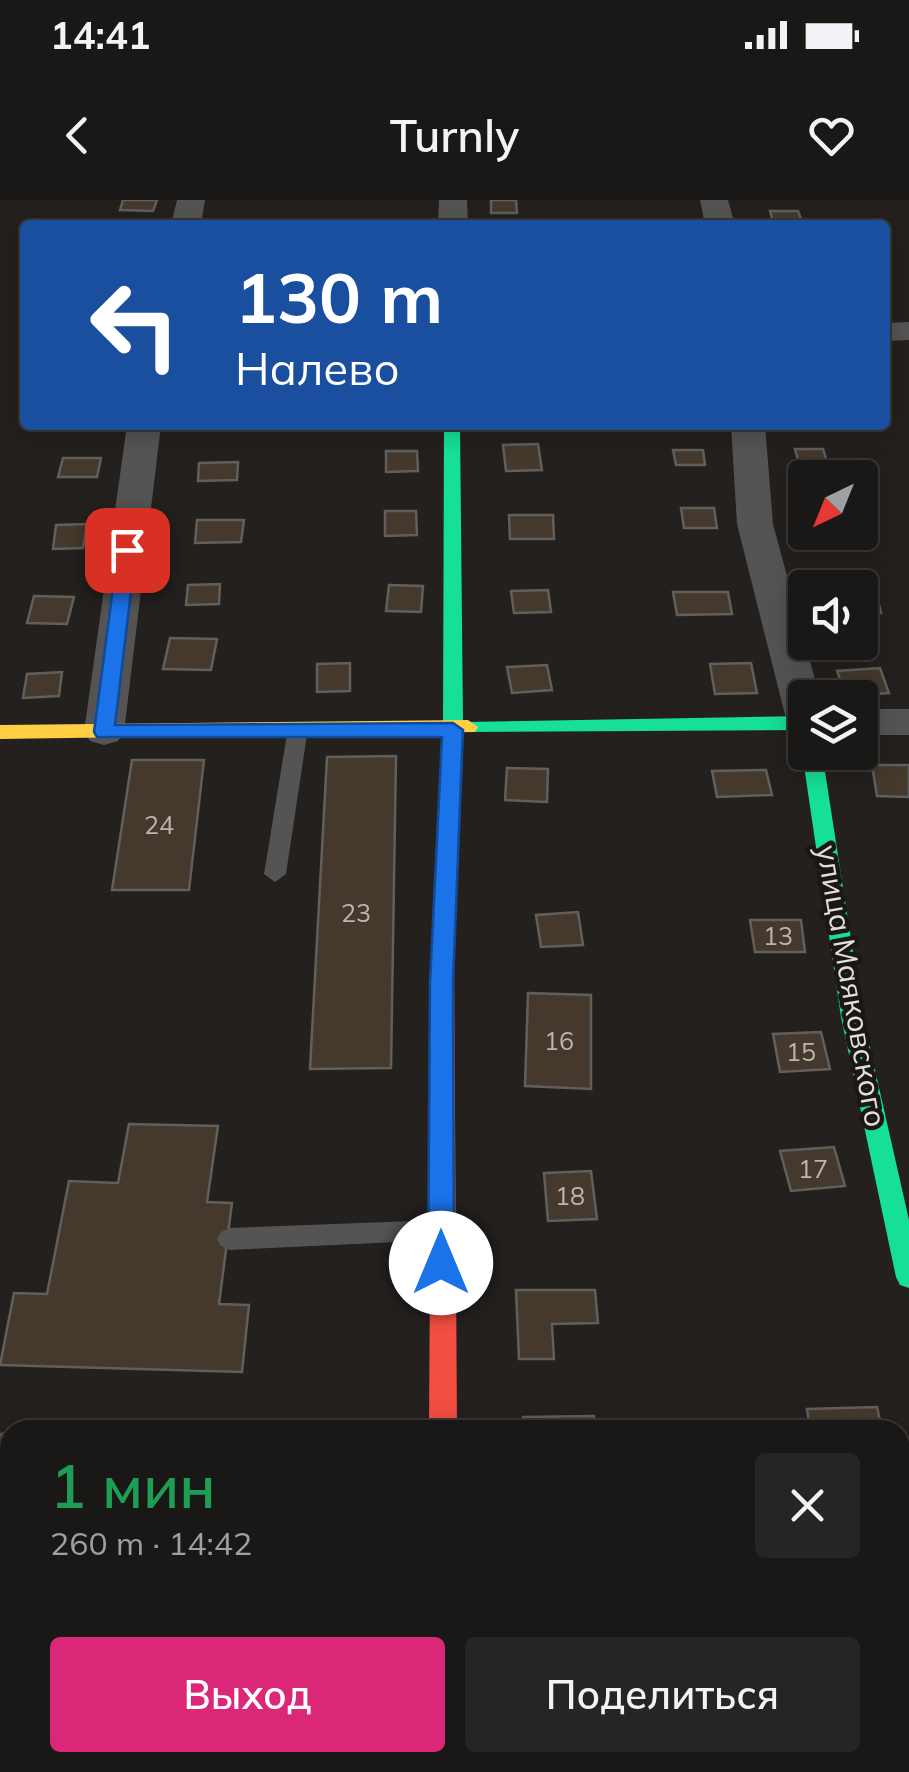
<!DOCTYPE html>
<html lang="ru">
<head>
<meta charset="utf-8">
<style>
  body { margin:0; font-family:Mulish,sans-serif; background:#272523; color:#f1f3f6; height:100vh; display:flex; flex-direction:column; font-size:38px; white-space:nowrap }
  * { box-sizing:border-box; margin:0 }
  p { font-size:32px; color:#9fa0a1 }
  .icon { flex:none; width:55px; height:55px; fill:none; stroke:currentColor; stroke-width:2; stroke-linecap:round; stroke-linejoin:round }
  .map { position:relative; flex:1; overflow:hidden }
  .side { position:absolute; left:0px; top:1220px; width:910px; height:352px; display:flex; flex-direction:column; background:#1a1816; border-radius:30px 30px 0 0; box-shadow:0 5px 25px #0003,0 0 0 2px #383735 }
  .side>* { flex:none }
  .guide { position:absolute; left:20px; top:20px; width:870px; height:210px; border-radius:10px; box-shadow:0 5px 25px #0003,0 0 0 2px #383735; background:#1a4fa0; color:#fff; overflow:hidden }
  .needle { width:65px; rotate:223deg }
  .tools { position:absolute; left:788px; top:260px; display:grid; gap:20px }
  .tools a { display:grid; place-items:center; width:90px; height:90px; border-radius:10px; background:#1a1816; box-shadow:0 5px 25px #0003,0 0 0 2px #383735; font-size:50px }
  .pin { position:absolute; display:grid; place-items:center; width:85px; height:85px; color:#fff; margin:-42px; border-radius:20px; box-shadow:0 5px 15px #0006 }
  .me { position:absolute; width:110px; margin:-55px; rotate:0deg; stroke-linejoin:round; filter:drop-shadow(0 0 8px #0008) }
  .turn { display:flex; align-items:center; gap:35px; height:210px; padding:0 50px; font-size:45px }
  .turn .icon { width:130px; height:130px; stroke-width:2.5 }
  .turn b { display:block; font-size:70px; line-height:85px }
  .round { display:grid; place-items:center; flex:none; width:105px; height:105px; border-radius:10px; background:#272523 }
  .overview { display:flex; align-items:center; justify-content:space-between; height:170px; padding:0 50px }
  h1 { font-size:60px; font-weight:600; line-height:75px; color:#1e9e55 }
  .button { display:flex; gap:20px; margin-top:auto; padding:20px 50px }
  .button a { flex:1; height:115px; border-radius:10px; background:#db2777; color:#fff; font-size:40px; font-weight:600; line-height:115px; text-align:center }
  .button a+a { background:#272523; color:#f1f3f6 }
  .status { display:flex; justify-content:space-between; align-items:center; height:70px; padding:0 50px; background:#1a1816; direction:ltr }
  .status svg { height:28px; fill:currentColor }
  header { display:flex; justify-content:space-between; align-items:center; height:130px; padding:0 50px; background:#1a1816; font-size:45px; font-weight:600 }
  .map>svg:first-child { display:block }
  .building { fill:#44392c; stroke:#615f5d; stroke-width:2.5 }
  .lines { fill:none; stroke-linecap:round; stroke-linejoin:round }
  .lane { fill:#555454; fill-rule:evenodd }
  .street { fill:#555454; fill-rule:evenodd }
  .fast { fill:#16e098; fill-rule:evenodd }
  .slow { fill:#ffcf43; fill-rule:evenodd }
  .jam { fill:#f24e42; fill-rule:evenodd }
  .route { fill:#1a73e8; stroke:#114b97; stroke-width:2.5 }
  .labels { text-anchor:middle; stroke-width:9; stroke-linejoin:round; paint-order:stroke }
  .number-label { font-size:25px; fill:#bab6b0 }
  .street-label { font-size:30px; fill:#e2dfdc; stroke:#1b1713 }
</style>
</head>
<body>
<div class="status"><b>14:41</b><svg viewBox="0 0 49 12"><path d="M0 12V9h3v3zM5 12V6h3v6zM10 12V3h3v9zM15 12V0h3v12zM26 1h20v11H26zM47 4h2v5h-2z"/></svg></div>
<header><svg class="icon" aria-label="back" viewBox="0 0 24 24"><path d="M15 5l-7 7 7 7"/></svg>Turnly<svg class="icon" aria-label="heart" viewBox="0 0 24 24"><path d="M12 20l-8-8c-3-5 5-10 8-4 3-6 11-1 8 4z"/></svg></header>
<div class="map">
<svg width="909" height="1572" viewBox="0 0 909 1572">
  <rect width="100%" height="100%" fill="#23201e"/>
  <path class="building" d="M123,0H157L153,11L120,10Z
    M491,0H516L517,13H491Z
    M770,11H798L803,25H774Z
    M538,244L542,270L506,271L503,245Z
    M795,249H823L829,268H800Z
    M673,250H703L705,265H676Z
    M386,251H417L418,271L386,272Z
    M63,258H101L97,277H58Z
    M238,262L237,280L198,281L199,263Z
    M681,308H714L717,328H684Z
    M385,311H416L417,335L385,336Z
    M509,315H553L554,339H510Z
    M197,320H244L241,342L195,343Z
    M87,324L83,348L53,349L56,325Z
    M220,384L219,404L186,405L188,385Z
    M389,385L423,386L421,412L386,411Z
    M827,387H875L881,413H860V388Z
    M548,390L551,412L514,413L511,391Z
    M673,392H728L732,414L677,415Z
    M34,396L74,397L67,424L27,423Z
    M170,438L217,439L211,470L163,469Z
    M350,463V491L317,492V464Z
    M751,463L757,493L715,494L710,464Z
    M547,465L552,490L512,493L507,467Z
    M880,468L889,493L846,496L837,471Z
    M62,472L59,496L23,498L27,474Z
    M396,556L391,868L310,869L327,557Z
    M132,560H204L189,690H112Z
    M872,565H909V597L877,596Z
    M507,568L548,569L547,602L505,600Z
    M766,570L772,595L717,597L712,571Z
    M578,712L583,745L541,747L536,715Z
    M750,720H801L805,752H755Z
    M528,793L591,795V889L525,886Z
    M821,832L830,869L780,872L773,834Z
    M129,924L218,926L207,1002L232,1003L219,1104L249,1105L242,1172L0,1165L14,1093L47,1094L69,981L118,983Z
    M834,947L845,986L791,991L780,951Z
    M591,971L597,1019L548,1021L544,973Z
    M516,1090H595L598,1123L552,1124L554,1159H519Z
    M877,1207L882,1230H810L807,1209Z
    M594,1216L595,1230H524L523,1217Z
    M900,1477H909V1550H900Z"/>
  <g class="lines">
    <path class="lane" d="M298,521L308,528L286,674L275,682L264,674L288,528Z
      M440,1020L449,1023L453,1030L449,1037L440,1040L230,1050L221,1046L217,1039L221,1032L230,1028Z
      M3,1232L10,1234V1284L0,1289V1233Z
      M0,1489H10V1519H0Z"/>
    <path class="street" d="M177,0H205L201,25H171Z
      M439,0H467L468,25H438Z
      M700,0H728L735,25H705Z
      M909,122V140L885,141V123Z
      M127,225H161L124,532L118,541L104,545L90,541L84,532Z
      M731,225H765L773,324L820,498H805V528L791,524L785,515L737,324Z
      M860,509H909V535H860Z
      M417,1562H478L479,1572H417Z"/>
    <path class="fast" d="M444,225H460L463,522L805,516V530L463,532L454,749L443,757L432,749L443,530Z
      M805,547V552H822L863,817L909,1020V1088L900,1085L896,1077L841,817L802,552Z"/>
    <path class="slow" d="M468,520L478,527L475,532L0,539V525Z"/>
    <path class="jam" d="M443,741L454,749L457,1230H429L432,749Z"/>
  </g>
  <path class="route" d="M127,344L136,350L115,525L453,523L463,530L453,783L454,1063L450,1071L441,1074L432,1071L428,1063L430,783L442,537H97L94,532L118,350Z"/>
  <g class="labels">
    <g class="number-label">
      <text x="159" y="634">24</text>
      <text x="356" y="722">23</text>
      <text x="778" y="745">13</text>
      <text x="559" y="850">16</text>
      <text x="801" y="861">15</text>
      <text x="813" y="978">17</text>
      <text x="570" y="1005">18</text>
    </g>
    <g class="street-label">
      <text transform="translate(851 786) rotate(80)" y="10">улица Маяковского</text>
    </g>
  </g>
</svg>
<div class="tools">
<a><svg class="needle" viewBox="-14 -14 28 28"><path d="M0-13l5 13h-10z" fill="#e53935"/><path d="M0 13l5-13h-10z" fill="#9fa0a1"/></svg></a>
<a><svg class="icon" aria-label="sound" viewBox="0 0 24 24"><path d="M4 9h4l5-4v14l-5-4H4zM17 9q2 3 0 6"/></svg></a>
<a><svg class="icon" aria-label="layers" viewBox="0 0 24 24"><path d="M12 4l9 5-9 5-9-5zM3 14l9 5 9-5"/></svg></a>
</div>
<div class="pin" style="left:127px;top:350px;background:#d93025"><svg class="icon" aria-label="arrive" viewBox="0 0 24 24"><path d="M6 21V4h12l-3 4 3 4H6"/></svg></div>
<svg class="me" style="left:441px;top:1063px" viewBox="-20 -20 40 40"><circle r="19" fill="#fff"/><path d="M0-13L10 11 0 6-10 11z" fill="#1a73e8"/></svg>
<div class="guide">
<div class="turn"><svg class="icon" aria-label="left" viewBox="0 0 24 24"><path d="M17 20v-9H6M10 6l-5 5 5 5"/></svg><div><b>130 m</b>Налево</div></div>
</div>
<section class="side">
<div class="overview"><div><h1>1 мин</h1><p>260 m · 14:42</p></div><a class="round"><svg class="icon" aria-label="close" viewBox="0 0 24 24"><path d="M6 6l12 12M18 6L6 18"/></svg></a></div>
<div class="button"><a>Выход</a><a>Поделиться</a></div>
</section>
</div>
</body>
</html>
